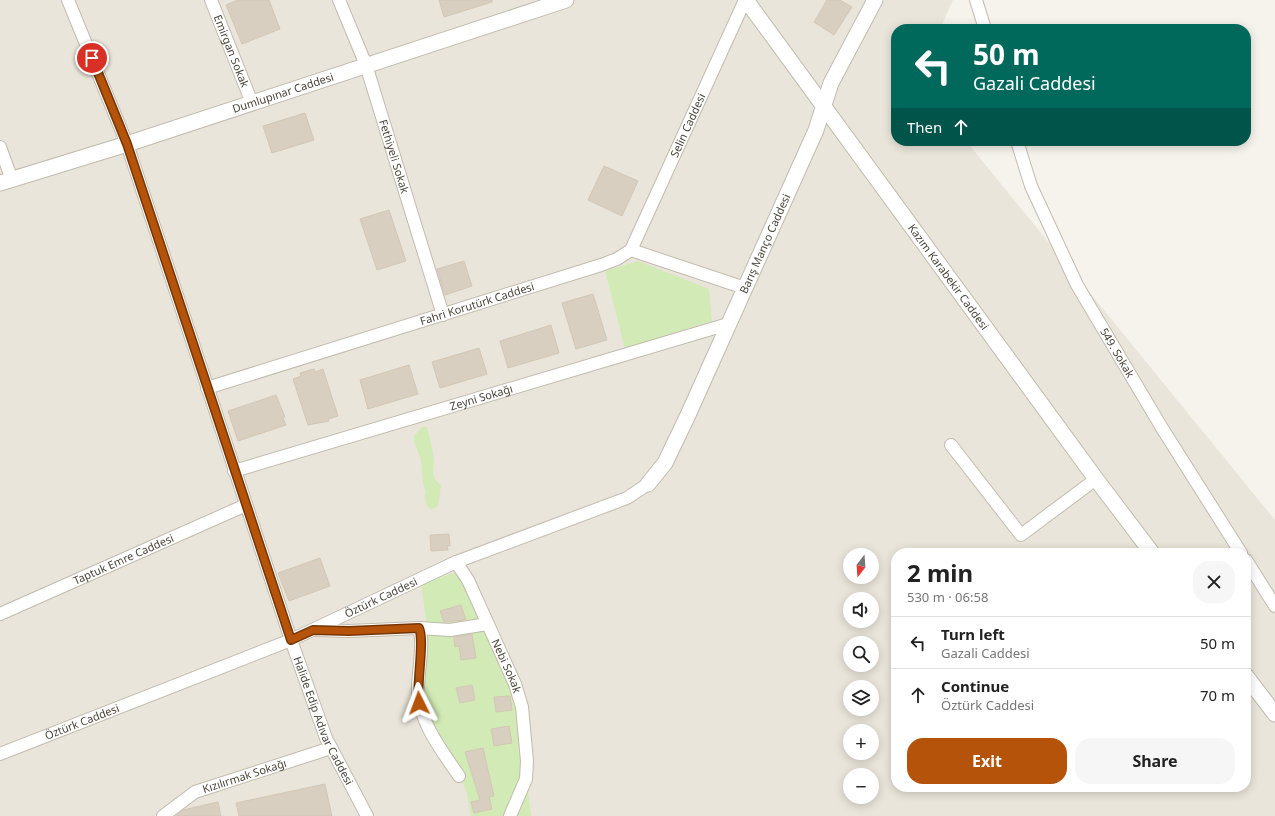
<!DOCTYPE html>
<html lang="en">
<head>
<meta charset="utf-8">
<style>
  body { margin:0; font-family:"Noto Sans",sans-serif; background:#f6f6f6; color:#222; height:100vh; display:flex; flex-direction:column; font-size:15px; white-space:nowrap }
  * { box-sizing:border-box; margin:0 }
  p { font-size:13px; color:#767676 }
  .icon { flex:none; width:22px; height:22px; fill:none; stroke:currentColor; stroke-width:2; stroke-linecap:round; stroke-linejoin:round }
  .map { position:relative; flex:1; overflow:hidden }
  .drawer { position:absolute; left:891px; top:548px; width:360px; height:244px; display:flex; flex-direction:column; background:#fff; border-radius:16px; box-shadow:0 2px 10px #0003 }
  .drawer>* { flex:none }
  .banner { position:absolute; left:891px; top:24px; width:360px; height:122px; border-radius:16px; box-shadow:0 2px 10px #0003; background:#00695c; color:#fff; overflow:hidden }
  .needle { width:26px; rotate:197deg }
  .fabs { position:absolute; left:843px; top:548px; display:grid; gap:8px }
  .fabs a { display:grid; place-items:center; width:36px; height:36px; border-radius:50%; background:#fff; box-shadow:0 2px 10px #0003; font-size:20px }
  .pin { position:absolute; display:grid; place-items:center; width:34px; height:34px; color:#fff; margin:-17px; border:2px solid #fff; border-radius:50%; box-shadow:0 1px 4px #0007 }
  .me { position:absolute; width:44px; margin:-22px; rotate:357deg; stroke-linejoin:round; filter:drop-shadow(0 0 3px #0008) }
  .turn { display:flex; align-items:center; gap:14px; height:84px; padding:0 16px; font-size:18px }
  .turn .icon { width:52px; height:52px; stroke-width:2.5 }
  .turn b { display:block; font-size:28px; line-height:34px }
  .then { display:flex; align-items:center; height:38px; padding:0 16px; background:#0003; gap:8px; font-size:15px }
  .round { display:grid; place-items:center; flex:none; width:42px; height:42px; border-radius:16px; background:#f6f6f6 }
  .head { display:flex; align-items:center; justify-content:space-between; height:68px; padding:0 16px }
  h1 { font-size:24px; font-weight:700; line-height:30px }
  .primary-button { display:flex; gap:8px; margin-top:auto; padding:8px 16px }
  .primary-button a { flex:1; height:46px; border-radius:16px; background:#b45309; color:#fff; font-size:16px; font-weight:700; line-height:46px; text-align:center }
  .primary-button a+a { background:#f6f6f6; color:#222 }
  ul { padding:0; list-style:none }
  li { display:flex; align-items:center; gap:12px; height:52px; padding:0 16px; border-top:1px solid #e0e0e0 }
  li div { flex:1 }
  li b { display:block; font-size:15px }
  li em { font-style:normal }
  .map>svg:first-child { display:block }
  .residential { fill:#eae5da; fill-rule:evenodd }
  .green { fill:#d2eab5 }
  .building { fill:#d8cfc1; stroke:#d3c7b4 }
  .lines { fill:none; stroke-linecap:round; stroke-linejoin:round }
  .minor-casing { stroke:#c2bbae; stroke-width:14 }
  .tertiary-casing { stroke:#c2bbae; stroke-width:17 }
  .minor { stroke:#fff; stroke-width:12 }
  .tertiary { stroke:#fff; stroke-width:15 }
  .route-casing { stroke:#753606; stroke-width:10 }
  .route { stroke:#b45309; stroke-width:7 }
  .labels { text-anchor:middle; stroke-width:3; stroke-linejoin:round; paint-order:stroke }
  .street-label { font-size:11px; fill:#4b4439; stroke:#fff }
</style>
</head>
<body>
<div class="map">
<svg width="1275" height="816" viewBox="0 0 1275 816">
  <rect width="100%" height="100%" fill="#f6f3ec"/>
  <path class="residential" d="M0,0H953L940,29H896V141H966L1275,520V816H0ZM896,553H1246V787H896ZM850,555H872V577H850ZM850,599H872V621H850ZM850,643H872V665H850ZM850,687H872V709H850ZM850,731H872V753H850ZM850,775H872V797H850Z"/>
  <path class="green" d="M638,261L709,289L712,321L625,349L605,271Z
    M422,427H427C429,433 434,455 434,461C434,468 432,472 435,479C436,482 439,483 441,485L438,506L431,510C426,506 424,498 426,492L423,484L421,460L414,442V436Z
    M454,573L461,577L511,690L520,724L531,816H471L467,793L446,744L436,736L422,696L426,633H428L421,584Z"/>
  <path class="building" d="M238,0H269L280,29L242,44L226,5Z
    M439,0H492V2L444,17Z
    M827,0H840L852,7L834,35L814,22Z
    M305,113L314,140L272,153L263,126Z
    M604,166L638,181L622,216L588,200Z
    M389,210L406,261L377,270L360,219Z
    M464,261L472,286L445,295L437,269Z
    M593,294L607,340L576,349L562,303Z
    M551,325L559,353L508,368L500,341Z
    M479,348L487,374L440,388L432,362Z
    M409,365L418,394L368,409L360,380Z
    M314,369L315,372L323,369L338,416L328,419L329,421L308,425L293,379L301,376L300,373Z
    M276,395L285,417L283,418L286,425L238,441L228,411Z
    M449,534L450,546H447L448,550L431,551L430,535Z
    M320,558L330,586L289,601L278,573Z
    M461,605L466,620L444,622L440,611Z
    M472,634L476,658L461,660L459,646L455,647L454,637Z
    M472,685L475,700L460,703L456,688Z
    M510,696L512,710L496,712L494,697Z
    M509,726L512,743L494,746L491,729Z
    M483,748L494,796L489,797L492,809L474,813L471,802L480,800L465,752Z
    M325,784L332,816H239L236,803Z
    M218,802L221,816H176L183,810Z"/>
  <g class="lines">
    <g class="minor-casing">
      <g id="minor">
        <path id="s1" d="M68,0L127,144L291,640L326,738L367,816"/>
        <path id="s2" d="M211,0L252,103"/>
        <path id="s3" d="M339,0L366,65L443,315"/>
        <path d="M976,0L985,29"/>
        <path id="s4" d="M1017,141L1031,186L1077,285L1162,428L1241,553"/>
        <path d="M0,147L12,180"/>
        <path id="s5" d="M631,250L745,0"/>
        <path id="s6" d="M207,388L601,265L617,259L631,250L745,288"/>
        <path d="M951,445L1021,535L1096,479"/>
        <path id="s7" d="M234,471L728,324"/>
        <path d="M1246,560L1275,606"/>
        <path id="s8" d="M456,562L468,580L515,684L522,707L527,761L526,779L510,816"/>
        <path id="s9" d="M0,614L246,505"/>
        <path d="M419,628L450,630L487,624"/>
        <path d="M316,630L349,631L419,628C425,642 417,676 418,693C420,723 442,751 459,776"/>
        <path id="s10" d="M0,754L291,640L456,562L627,498L648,484"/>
        <path id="s11" d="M163,816L195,792L331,748"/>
      </g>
    </g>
    <g class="tertiary-casing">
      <g id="tertiary">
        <path id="s12" d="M746,0L1096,479L1152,553"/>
        <path id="s13" d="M0,183L127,144L566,0"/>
        <path id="s14" d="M648,484L665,463L688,415L816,130L831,83L875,0"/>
        <path d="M1246,676L1275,714"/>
      </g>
    </g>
    <use href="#minor" class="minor"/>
    <use href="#tertiary" class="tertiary"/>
  </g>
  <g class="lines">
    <g class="route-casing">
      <path id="route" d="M92,58L127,144L291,640L313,630L349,631L419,628C425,641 416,683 419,703"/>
    </g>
    <use href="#route" class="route"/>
  </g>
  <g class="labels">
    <g class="street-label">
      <text dy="4" stroke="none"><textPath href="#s2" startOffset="55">Emirgan Sokak</textPath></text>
      <text dy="4" stroke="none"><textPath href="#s13" startOffset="297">Dumlupınar Caddesi</textPath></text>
      <text dy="4" stroke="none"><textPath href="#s5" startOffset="137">Selin Caddesi</textPath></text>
      <text dy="4" stroke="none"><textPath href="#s3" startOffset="166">Fethiyeli Sokak</textPath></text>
      <text dy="4" stroke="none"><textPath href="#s14" startOffset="268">Barış Manço Caddesi</textPath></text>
      <text dy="4" stroke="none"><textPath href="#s12" startOffset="343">Kazım Karabekir Caddesi</textPath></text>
      <text dy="4" stroke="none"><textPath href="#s6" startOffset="283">Fahri Korutürk Caddesi</textPath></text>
      <text dy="4" stroke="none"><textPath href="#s4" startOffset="235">549. Sokak</textPath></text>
      <text dy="4" stroke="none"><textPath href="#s7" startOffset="258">Zeyni Sokağı</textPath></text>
      <text dy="4" stroke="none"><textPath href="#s9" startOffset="135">Taptuk Emre Caddesi</textPath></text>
      <text dy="4" stroke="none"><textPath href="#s10" startOffset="412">Öztürk Caddesi</textPath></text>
      <text dy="4" stroke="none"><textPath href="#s8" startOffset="116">Nebi Sokak</textPath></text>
      <text dy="4" stroke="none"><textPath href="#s1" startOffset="765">Halide Edip Adıvar Caddesi</textPath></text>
      <text dy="4" stroke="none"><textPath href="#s10" startOffset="88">Öztürk Caddesi</textPath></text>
      <text dy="4" stroke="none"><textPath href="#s11" startOffset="92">Kızılırmak Sokağı</textPath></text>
    </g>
  </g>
</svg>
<div class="fabs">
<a><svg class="needle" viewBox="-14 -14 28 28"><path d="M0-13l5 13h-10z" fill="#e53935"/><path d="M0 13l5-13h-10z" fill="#767676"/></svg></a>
<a><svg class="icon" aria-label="sound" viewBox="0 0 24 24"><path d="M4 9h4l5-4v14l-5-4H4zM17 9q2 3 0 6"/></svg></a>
<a><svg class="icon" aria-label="search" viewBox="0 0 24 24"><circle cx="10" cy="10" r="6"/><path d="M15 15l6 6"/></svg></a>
<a><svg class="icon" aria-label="layers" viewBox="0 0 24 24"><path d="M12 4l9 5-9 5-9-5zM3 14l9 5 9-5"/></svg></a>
<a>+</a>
<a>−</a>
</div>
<div class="pin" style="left:92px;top:58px;background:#d93025"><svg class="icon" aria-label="arrive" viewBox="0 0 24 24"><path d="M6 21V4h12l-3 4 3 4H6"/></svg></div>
<svg class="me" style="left:419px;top:703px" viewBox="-20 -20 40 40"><path d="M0-17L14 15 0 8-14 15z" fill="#b45309" stroke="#fff" stroke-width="4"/></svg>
<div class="banner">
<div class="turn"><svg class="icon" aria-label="left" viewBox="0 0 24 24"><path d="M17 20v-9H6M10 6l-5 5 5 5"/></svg><div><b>50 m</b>Gazali Caddesi</div></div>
<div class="then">Then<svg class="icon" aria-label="ahead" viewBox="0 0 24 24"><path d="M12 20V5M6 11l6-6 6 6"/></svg></div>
</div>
<section class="drawer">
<div class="head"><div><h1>2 min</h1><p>530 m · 06:58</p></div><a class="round"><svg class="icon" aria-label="close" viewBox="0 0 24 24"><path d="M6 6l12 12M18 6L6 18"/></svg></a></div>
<ul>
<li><svg class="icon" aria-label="left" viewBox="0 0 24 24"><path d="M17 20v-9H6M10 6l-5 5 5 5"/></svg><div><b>Turn left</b><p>Gazali Caddesi</p></div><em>50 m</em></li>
<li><svg class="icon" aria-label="ahead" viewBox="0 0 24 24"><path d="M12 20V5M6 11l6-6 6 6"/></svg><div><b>Continue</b><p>Öztürk Caddesi</p></div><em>70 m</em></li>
</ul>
<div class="primary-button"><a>Exit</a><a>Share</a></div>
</section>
</div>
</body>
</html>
